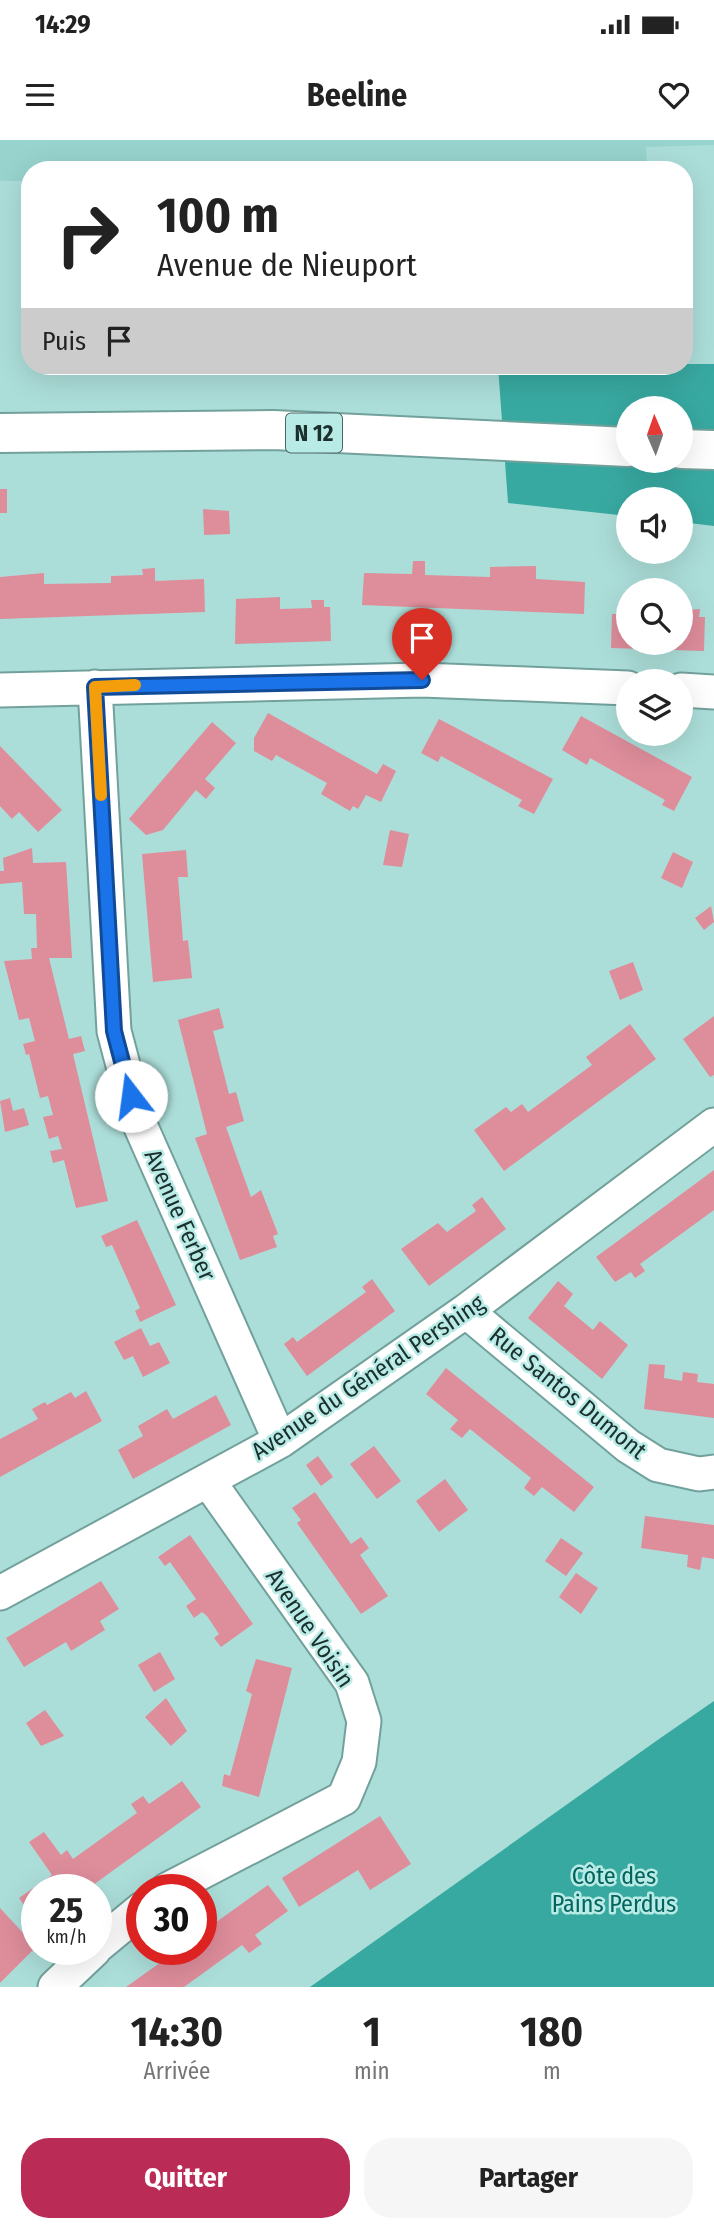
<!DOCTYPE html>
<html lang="fr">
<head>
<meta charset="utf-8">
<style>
  body { margin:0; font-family:"Fira Sans Condensed",sans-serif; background:#f6f6f6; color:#222; height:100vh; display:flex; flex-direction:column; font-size:26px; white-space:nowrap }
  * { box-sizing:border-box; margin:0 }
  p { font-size:23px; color:#767676 }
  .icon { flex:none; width:38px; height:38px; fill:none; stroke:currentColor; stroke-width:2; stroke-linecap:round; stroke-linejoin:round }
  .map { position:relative; height:1847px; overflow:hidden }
  .sheet { display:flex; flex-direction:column; background:#fff; flex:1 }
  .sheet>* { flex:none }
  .banner { position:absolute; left:21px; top:21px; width:672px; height:214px; border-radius:28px; box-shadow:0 7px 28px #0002; background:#fff; color:#222; overflow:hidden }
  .needle { width:46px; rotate:358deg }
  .fabs { position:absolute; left:616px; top:256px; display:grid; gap:14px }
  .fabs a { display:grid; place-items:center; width:77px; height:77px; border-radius:50%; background:#fff; box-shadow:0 7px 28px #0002; font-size:35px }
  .speed { position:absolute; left:21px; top:1734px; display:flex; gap:14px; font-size:35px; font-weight:700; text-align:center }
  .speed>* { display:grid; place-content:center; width:91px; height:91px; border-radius:50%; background:#fff; box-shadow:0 7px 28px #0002; line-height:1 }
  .speed small { font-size:18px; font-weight:400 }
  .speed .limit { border:10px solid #d22; background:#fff; color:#111 }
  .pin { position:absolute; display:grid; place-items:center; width:60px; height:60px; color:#fff; margin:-72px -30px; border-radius:50% 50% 50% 0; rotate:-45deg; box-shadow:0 0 7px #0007 }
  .pin .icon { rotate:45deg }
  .me { position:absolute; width:77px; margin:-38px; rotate:345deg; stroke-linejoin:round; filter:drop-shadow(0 0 5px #0008) }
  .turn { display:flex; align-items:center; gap:24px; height:147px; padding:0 21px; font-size:32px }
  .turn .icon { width:91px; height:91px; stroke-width:2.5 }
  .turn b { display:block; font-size:49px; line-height:60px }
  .then { display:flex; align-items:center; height:66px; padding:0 21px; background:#0003; gap:14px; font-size:26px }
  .eta { display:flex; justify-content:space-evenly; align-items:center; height:119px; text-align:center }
  .eta b { font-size:42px; font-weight:700; line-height:49px }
  .button { display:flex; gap:14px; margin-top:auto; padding:14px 21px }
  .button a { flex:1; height:80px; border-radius:28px; background:#ba2b56; color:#fff; font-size:28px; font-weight:700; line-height:80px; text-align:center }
  .button a+a { background:#f6f6f6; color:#222 }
  .status { display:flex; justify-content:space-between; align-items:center; height:49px; padding:0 35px; background:#fff; direction:ltr }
  .status svg { height:19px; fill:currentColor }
  header { display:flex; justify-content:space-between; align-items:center; height:91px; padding:0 21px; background:#fff; font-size:32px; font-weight:700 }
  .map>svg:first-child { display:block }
  .built { fill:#98d3ce }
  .forest { fill:#38a9a1; fill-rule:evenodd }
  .building { fill:#de8d9b }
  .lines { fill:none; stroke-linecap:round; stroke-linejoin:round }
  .minor-casing { stroke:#72a19c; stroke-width:37 }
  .primary-casing { stroke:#72a19c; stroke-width:42 }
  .minor { stroke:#fff; stroke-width:33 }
  .primary { stroke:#fff; stroke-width:38 }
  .route-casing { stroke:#114b97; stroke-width:18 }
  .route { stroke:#1a73e8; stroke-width:12 }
  .slow { stroke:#f59e0b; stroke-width:12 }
  .labels { text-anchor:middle; stroke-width:5; stroke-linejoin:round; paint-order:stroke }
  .shield { fill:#b9ebe6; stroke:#4a6764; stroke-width:2 }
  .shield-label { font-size:23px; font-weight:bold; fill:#1b2f2d }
  .street-label { font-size:24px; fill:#1b2f2d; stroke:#b9ebe6 }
  .park-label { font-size:24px; fill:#03645f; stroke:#b9ebe6 }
</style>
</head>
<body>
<div class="status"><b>14:29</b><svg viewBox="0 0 49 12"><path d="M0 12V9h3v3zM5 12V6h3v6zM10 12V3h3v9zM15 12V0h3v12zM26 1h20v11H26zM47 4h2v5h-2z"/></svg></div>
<header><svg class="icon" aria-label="menu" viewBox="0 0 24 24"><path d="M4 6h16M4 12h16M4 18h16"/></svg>Beeline<svg class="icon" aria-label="heart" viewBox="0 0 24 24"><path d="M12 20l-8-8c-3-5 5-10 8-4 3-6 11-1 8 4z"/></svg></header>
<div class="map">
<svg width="714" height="1847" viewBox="0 0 714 1847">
  <rect width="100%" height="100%" fill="#acded9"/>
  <path class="built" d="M0,0H714V5L646,7L647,28L30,30V41H0Z"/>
  <path class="forest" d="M684,224H714V386L681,382V359H628V376L508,363L498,226ZM628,268H681V320H628Z
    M714,1561V1847H310L659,1599Z"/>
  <path class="building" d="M0,349H7V373H0Z
    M203,369L229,371L230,394L204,395Z
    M413,421H425V435L490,437V427L536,426V439L585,442L584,474L362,465L364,433L412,434Z
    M155,428V441L204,439L205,472L0,479V437L44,433V444L111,443V436L143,435L142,429Z
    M280,457V469L312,468L311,460H324V467H330L331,501L235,504L236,459Z
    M619,467H628V502H681V477H687V470L700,469L699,477H705L704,511L611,508L612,474H619Z
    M268,573L377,634L383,624L396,631L381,662L366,655L358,669L353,666L350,671L321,654L327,643L276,615L272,621L254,611V598Z
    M581,576L692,637L674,671L662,665L665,660L590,618L587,625L562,610Z
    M439,579L553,639L534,674L518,666L522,660L441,616L438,622L421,613Z
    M212,582L236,603L205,639L215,648L206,659L196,650L163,690L146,695L129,679Z
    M0,606L62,670L38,692L19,672L12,679L0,666Z
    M390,690L409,694L402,727L383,725Z
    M32,708L33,723L66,722L72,818H49L69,899L81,896L85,911L73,914L108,1061L76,1068L64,1020L53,1023L50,1011L62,1009L58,996L49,999L43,977L53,975L48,956L40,958L29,914L26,915L23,904L35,901L29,878L19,880L4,821L32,819L31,808H37L36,774H24L22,742L0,744V731H4L3,718Z
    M186,710L188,737H178L183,801L188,800L192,838L153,842L142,714Z
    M673,712L693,722L682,748L661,738Z
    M711,766L714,782L704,790L695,778Z
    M633,822L643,850L620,860L609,831Z
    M219,868L224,888L213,891L229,954L236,952L244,981L226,987L251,1057L261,1050L278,1094L273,1096L277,1107L240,1120L195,998L207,994L178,880Z
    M714,876V935L710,937L683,899Z
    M630,884L656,919L504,1031L474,990L506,967L511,972L522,964L528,972L592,925L586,917Z
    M10,958L13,971L24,968L29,985L5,992L0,961Z
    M714,1030V1070L640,1124L645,1131L635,1138L631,1132L615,1142L596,1117Z
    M482,1057L506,1089L429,1146L401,1109L438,1083L447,1092L476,1071L472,1065Z
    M137,1080L176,1165L140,1182L135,1171L140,1168L112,1105L106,1107L101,1096Z
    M372,1139L395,1171L307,1236L284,1204L293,1197L297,1202L366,1152L362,1147Z
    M558,1141L573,1154L564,1166L593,1190L600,1181L628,1205L602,1239L528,1178Z
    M141,1188L150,1206L159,1202L170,1223L143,1237L133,1216L124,1220L114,1202Z
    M649,1224L665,1225L664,1238L682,1241L683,1232L698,1234L697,1242L714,1244V1278L644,1269Z
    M446,1228L594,1347L574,1372L542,1347L534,1356L524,1348L531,1338L470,1289L462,1298L450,1289L458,1280L426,1254Z
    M86,1251L102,1281L0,1337V1299L38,1279L32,1269L45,1262L47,1265L71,1252L75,1258Z
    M216,1255L231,1285L133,1339L118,1310L143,1296L138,1286L167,1269L173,1279Z
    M374,1306L401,1341L377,1359L350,1324Z
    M318,1316L333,1337L321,1346L306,1325Z
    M445,1339L468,1370L439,1392L416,1361Z
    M315,1352L351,1404L361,1397L369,1408L360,1415L388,1456L361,1474L297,1383L301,1380L292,1368Z
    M645,1376L714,1385V1419L702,1417L700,1430L687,1427L688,1415L641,1408Z
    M190,1395L253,1484L221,1507L214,1498L219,1494L207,1476L202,1472L194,1478L186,1466L196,1459L170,1422L165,1426L158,1417Z
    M561,1398L583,1413L566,1436L545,1421Z
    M576,1433L598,1448L581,1474L559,1457Z
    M101,1441L119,1469L100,1481L105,1490L71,1511L66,1502L24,1527L6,1498Z
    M160,1512L175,1539L154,1552L138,1525Z
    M256,1519L292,1528L259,1657L222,1646L224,1634L230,1636L252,1554L246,1551Z
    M166,1558L187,1591L171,1606L145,1577Z
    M45,1570L64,1596L41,1606L26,1583Z
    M182,1641L201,1667L86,1750H37V1783L19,1758L52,1735L29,1702L44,1692L61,1715L67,1710L73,1719L137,1673L131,1664L143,1656L149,1664Z
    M380,1676L411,1724L370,1750L358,1730L299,1767L282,1738Z
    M268,1745L288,1771L255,1795L262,1804L249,1813L242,1805L184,1847H126L178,1810H201V1793Z
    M0,1768L36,1807L0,1843Z"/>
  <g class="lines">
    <g class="minor-casing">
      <path id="minor" d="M95,547L114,891L137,978L280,1301
        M0,550L422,540L628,548
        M681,550L714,552
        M466,1171L628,1306L658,1325L699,1334L714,1332
        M0,1453L280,1301L466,1171L714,985
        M167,1750L344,1658L359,1622L364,1581L352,1543L209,1342
        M96,1807L142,1769
        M55,1847L94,1810"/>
    </g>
    <g class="primary-casing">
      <path id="primary" d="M0,293L273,290L628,307
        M681,309L714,310"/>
    </g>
    <use href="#minor" class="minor"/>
    <use href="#primary" class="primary"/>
  </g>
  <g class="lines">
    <g class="route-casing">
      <path id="route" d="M131,956L114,891L95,547L422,540"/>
    </g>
    <use href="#route" class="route"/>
    <path class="slow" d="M101,655L95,547L135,545"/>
  </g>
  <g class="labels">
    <rect class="shield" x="286" y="273.5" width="56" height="39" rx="5"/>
    <g class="shield-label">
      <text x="314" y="301">N 12</text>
    </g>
    <g class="street-label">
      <text transform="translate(180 1075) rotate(66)" y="8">Avenue Ferber</text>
      <text transform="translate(368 1237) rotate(-34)" y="8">Avenue du Général Pershing</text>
      <text transform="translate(568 1253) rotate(39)" y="8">Rue Santos Dumont</text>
      <text transform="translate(310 1488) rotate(56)" y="8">Avenue Voisin</text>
    </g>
    <g class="park-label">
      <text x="614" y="1744">Côte des<tspan x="614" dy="28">Pains Perdus</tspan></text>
    </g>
  </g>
</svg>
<div class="fabs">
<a><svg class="needle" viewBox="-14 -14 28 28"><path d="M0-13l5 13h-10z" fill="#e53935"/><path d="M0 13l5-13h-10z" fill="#767676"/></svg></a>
<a><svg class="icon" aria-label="sound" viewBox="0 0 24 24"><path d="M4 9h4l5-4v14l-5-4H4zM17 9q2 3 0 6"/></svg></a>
<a><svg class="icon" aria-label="search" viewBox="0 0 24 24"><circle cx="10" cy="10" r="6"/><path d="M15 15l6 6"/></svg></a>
<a><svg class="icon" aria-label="layers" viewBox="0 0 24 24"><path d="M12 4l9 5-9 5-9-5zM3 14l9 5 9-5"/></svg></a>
</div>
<div class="speed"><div>25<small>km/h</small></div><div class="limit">30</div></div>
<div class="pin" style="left:422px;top:540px;background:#d93025"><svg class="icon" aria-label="arrive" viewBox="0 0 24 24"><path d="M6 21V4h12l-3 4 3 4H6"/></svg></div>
<svg class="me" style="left:131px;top:956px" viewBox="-20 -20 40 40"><circle r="19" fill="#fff"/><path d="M0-13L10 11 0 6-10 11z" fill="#1a73e8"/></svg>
<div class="banner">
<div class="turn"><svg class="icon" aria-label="right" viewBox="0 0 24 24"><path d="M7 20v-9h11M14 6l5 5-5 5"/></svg><div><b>100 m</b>Avenue de Nieuport</div></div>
<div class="then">Puis<svg class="icon" aria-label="arrive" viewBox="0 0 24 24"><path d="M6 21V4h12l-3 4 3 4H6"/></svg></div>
</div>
</div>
<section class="sheet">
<div class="eta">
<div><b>14:30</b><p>Arrivée</p></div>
<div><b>1</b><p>min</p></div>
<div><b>180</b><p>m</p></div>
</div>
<div class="button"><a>Quitter</a><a>Partager</a></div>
</section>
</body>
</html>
